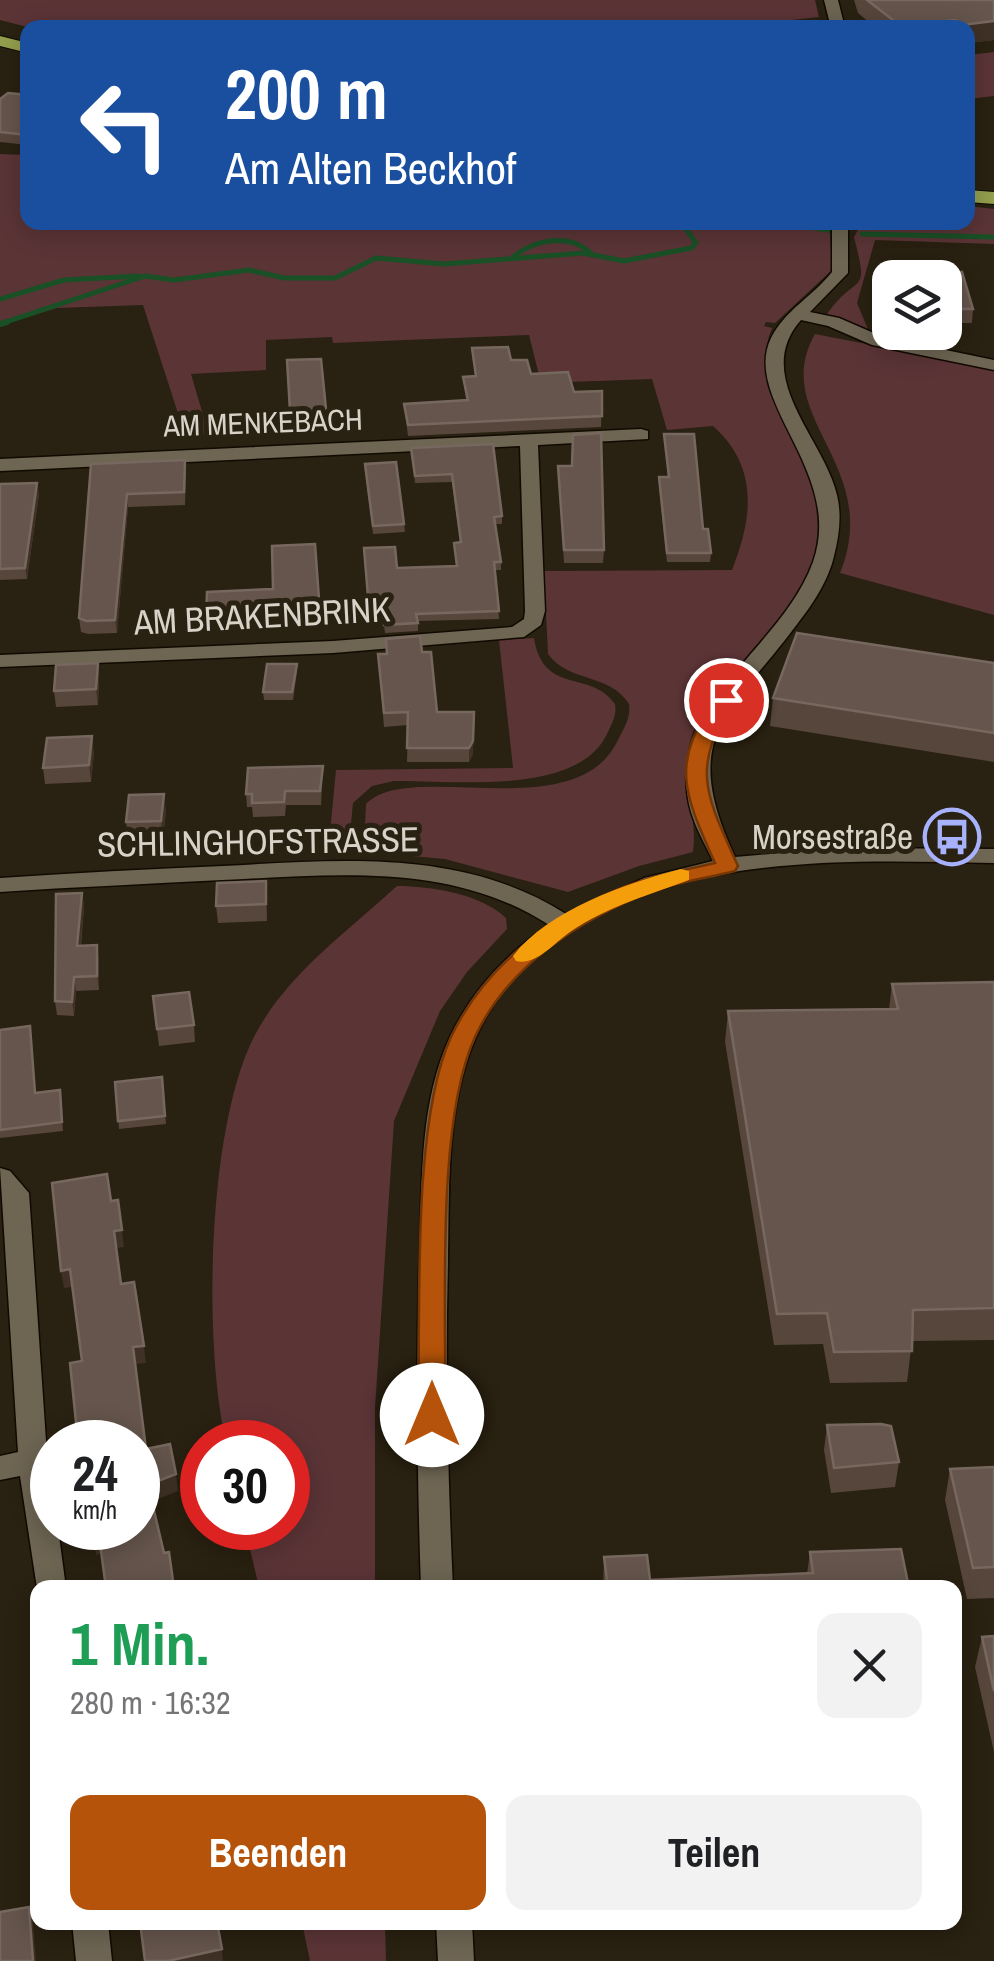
<!DOCTYPE html>
<html lang="de">
<head>
<meta charset="utf-8">
<style>
  body { margin:0; font-family:"Archivo Narrow",sans-serif; background:#f2f2f2; color:#202124; height:100vh; display:flex; flex-direction:column; font-size:38px; white-space:nowrap }
  * { box-sizing:border-box; margin:0 }
  p { font-size:32px; color:#757577 }
  .icon { flex:none; width:55px; height:55px; fill:none; stroke:currentColor; stroke-width:2; stroke-linecap:round; stroke-linejoin:round }
  .map { position:relative; flex:1; overflow:hidden }
  .details { position:absolute; left:30px; top:1580px; width:932px; height:350px; display:flex; flex-direction:column; background:#fff; border-radius:20px; box-shadow:0 5px 25px #0003 }
  .details>* { flex:none }
  .top-card { position:absolute; left:20px; top:20px; width:955px; height:210px; border-radius:20px; box-shadow:0 5px 25px #0003; background:#1a4fa0; color:#fff; overflow:hidden }
  .buttons { position:absolute; left:872px; top:260px; display:grid; gap:20px }
  .buttons a { display:grid; place-items:center; width:90px; height:90px; border-radius:20px; background:#fff; box-shadow:0 5px 25px #0003; font-size:50px }
  .speed { position:absolute; left:30px; top:1420px; display:flex; gap:20px; font-size:50px; font-weight:700; text-align:center }
  .speed>* { display:grid; place-content:center; width:130px; height:130px; border-radius:50%; background:#fff; box-shadow:0 5px 25px #0003; line-height:1 }
  .speed small { font-size:25px; font-weight:400 }
  .speed .limit { border:15px solid #d22; background:#fff; color:#111 }
  .pin { position:absolute; display:grid; place-items:center; width:85px; height:85px; color:#fff; margin:-42px; border:5px solid #fff; border-radius:50%; box-shadow:0 2px 10px #0007 }
  .me { position:absolute; width:110px; margin:-55px; rotate:0deg; stroke-linejoin:round; filter:drop-shadow(0 0 8px #0008) }
  .turn { display:flex; align-items:center; gap:35px; height:210px; padding:0 40px; font-size:45px }
  .turn .icon { width:130px; height:130px; stroke-width:2.5 }
  .turn b { display:block; font-size:70px; line-height:85px }
  .round { display:grid; place-items:center; flex:none; width:105px; height:105px; border-radius:20px; background:#f2f2f2 }
  .head { display:flex; align-items:center; justify-content:space-between; height:170px; padding:0 40px }
  h1 { font-size:60px; font-weight:800; line-height:75px; color:#1e9e55 }
  .action { display:flex; gap:20px; margin-top:auto; padding:20px 40px }
  .action a { flex:1; height:115px; border-radius:20px; background:#b45309; color:#fff; font-size:40px; font-weight:800; line-height:115px; text-align:center }
  .action a+a { background:#f2f2f2; color:#202124 }
  .map>svg:first-child { display:block }
  .green { fill:#5b3436 }
  .lines { fill:none; stroke-linecap:round; stroke-linejoin:round }
  .stream-far1 { stroke:#195026; stroke-width:5 }
  .stream { stroke:#195026; stroke-width:6 }
  .minor-casing { stroke:#110a00; stroke-width:3 }
  .motorway-casing { stroke:#110a00; stroke-width:2 }
  .minor { fill:#6e6553; fill-rule:evenodd }
  .motorway { fill:#949f4e; fill-rule:evenodd }
  .wall { fill:#57463c }
  .shaded-wall { fill:#3f3125 }
  .building { fill:#65554c; stroke:#77685f; stroke-width:2.5 }
  .route { fill:#b45309; stroke:#753606; stroke-width:2.5 }
  .slow { fill:#f59e0b }
  .labels { text-anchor:middle; stroke-width:10; stroke-linejoin:round; paint-order:stroke }
  .far-street-label { font-size:30px; fill:#d8d2c8; stroke:#292111 }
  .street-label { font-size:35px; fill:#d8d2c8; stroke:#292111 }
  .poi-label { font-size:35px; fill:#d8d2c8; stroke:#292111; text-anchor:end }
</style>
</head>
<body>
<div class="map">
<svg width="994" height="1961" viewBox="0 0 994 1961">
  <rect width="100%" height="100%" fill="#292111"/>
  <path class="green" d="M0,0H815L819,17L717,28H31L0,20Z
    M994,52V96L968,99V55Z
    M0,154L27,155L28,222H816L830,233L832,270L775,323L766,322L764,326L772,328C741,402 833,458 818,542C807,603 732,675 696,725C673,776 699,804 693,852L639,866L568,892L445,859L368,852L364,845L366,804C409,758 576,829 618,740C624,728 631,718 629,704C610,673 569,683 548,654L544,571L732,570C752,519 760,468 713,426L667,430L652,379L541,383L529,335L333,343L332,337L266,340V370L191,374L209,435H185L143,305L57,308L0,325Z
    M968,206L994,209V244L875,240L857,303L870,334L827,314C858,270 870,299 854,237L862,223L968,222Z
    M815,334L994,369V615L840,573C884,464 768,417 815,334Z
    M534,638C543,696 591,669 615,704C617,716 612,723 607,734C577,797 452,780 394,781L372,786L353,803L349,845L328,853L336,770L513,768L499,640Z
    M397,886C430,886 482,894 506,918L507,929L467,972L440,1011L394,1121L375,1408V1587H259L245,1528H288V1442H226C203,1343 207,1126 255,1035C287,974 348,931 397,886Z
    M302,1923H385L386,1961H310Z"/>
  <g class="lines">
    <path class="stream-far1" d="M774,222L828,230
      M862,234L994,237
      M513,257C535,239 569,233 591,253
      M0,299L64,280L139,276
      M0,324L145,276L174,280L249,270L284,278H335L376,258L444,264L583,253L624,261L691,248L696,243L681,222"/>
    <path class="stream" d="M0,324L7,322"/>
    <g class="minor-casing">
      <path id="minor" d="M824,0H838L845,28H831Z
        M832,222H848V273L810,312L839,318L883,337L994,360V370L872,345L828,326L801,320C751,376 824,439 837,495C842,516 839,536 834,556C829,579 813,604 798,623C729,716 678,734 735,857L839,848L994,849V863C894,861 792,857 693,880C616,897 530,943 489,1012C444,1086 450,1180 448,1263C445,1371 448,1479 453,1588H421C417,1474 416,1360 420,1246C422,1177 420,1101 450,1037C472,990 506,954 549,925C450,861 334,875 222,880C148,884 74,887 0,892V878C74,873 148,869 223,866C341,860 462,848 566,914L644,878L713,861C706,846 696,829 691,812C661,705 781,651 813,562C845,472 741,401 771,338C785,310 812,297 832,272Z
        M641,429L648,431V439L538,445L545,611L541,625L524,637L333,653L0,667V655L333,641L512,627L524,619L525,611L520,446L0,471V459Z
        M0,1168L10,1171L29,1193L52,1528H58L66,1588H38V1595L20,1476L0,1480V1456L18,1452Z
        M72,1922H108L112,1961H76Z
        M436,1922H472L474,1961H438Z"/>
    </g>
    <g class="motorway-casing">
      <path id="motorway" d="M0,36L28,43V53L0,46Z
        M968,190L994,192V204L968,202Z"/>
    </g>
    <use href="#minor" class="minor"/>
    <use href="#motorway" class="motorway"/>
  </g>
  <path class="wall" d="M854,0H994V40L968,43V28H876L858,13Z
    M28,95V145L0,142V99Z
    M926,271L962,272L973,309L972,323H945V278H925Z
    M472,348L511,360L531,374L574,392L602,391L601,427L408,436L404,404L466,400L463,377L475,376Z
    M321,359L326,420L290,422L287,360Z
    M664,434L703,529L711,553L710,562H667L659,486V477H668Z
    M493,444L502,516V524H495L501,562V570H495L499,619L418,621V631L385,633L383,617H369L364,548L397,568L456,566L454,543L460,542L452,482L415,483L411,448Z
    M91,464L186,473L185,505L128,507L117,633L88,634L81,632L79,618Z
    M558,466H572L604,550L603,563H564Z
    M365,471L404,524L405,532L373,534Z
    M0,484L39,494L27,579L0,580Z
    M315,544L320,626L207,630L206,617L273,589Z
    M422,652L437,712H474L473,754L469,762H407L408,725L384,727L378,654Z
    M98,663L99,679L98,705L56,707L54,691Z
    M994,663V762L770,726L773,698Z
    M297,672L293,700H264L263,692Z
    M94,752L91,782L45,784L43,768Z
    M323,766L321,805H286L285,816L253,817L252,807H247L246,794Z
    M166,810L163,837L128,838L126,822Z
    M266,881L267,921L218,923L216,906Z
    M82,893L84,907L81,946L99,959V990L76,991L74,1016L57,1015L55,1001Z
    M994,982V1340L912,1341L907,1382L830,1383L823,1344L774,1345L725,1042L728,1011L889,1009L892,984Z
    M153,996L194,1025L195,1042L159,1046Z
    M0,1030L36,1092L60,1090L63,1131L0,1138Z
    M162,1077L166,1124L119,1129L115,1082Z
    M827,1425L899,1462L895,1487L831,1493L824,1450Z
    M994,1467V1598L967,1599L945,1500L950,1469Z
    M810,1552L909,1588H603L604,1557L650,1580L807,1574Z
    M994,1636V1752L975,1667L982,1637Z"/>
  <path class="shaded-wall" d="M955,20L954,28H902Z
    M994,21V40L968,43V28H961L962,25Z
    M37,483L39,494L27,579L25,568Z
    M127,494L128,507L117,633L115,620Z
    M98,663L99,679L98,705L96,689Z
    M92,736L94,752L91,782L89,765Z
    M473,741V754L469,762V748Z
    M164,794L166,810L163,837L161,821Z
    M82,893L84,907L79,960L77,946Z
    M97,945L99,959V990L97,976Z
    M74,977L76,991L74,1016L72,1002Z
    M122,1230L124,1247L116,1248L114,1231Z
    M70,1269L73,1287L64,1288L61,1271Z
    M144,1346L146,1363L136,1364L133,1347Z
    M176,1474L178,1491L151,1502L148,1485Z
    M99,1536L102,1553L96,1555L94,1538Z
    M29,1907L33,1924L36,1961H33Z
    M222,1949L223,1961H168Z"/>
  <path class="building" d="M867,0H994V21L962,25L955,20L902,27Z
    M8,93L28,95V135L0,132V99Z
    M926,271L962,272L973,309H945V278H927Z
    M508,347L511,360H527L531,374L568,372L574,392L602,391V416L408,425L404,404L468,400L463,377L476,376L472,348Z
    M321,359L326,409L290,411L287,360Z
    M601,433L604,550H564L558,466H572L573,435Z
    M664,434H694L703,529H708L711,553H667L659,477H669Z
    M493,444L502,516L494,517L501,562H494L499,611L416,614L418,623L384,625L383,609H369L364,548L395,547L397,568L457,566L454,543L461,542L452,474L415,476L411,448Z
    M185,460L184,492L127,494L115,620L86,621L79,618L91,464Z
    M396,462L404,524L373,526L365,464Z
    M37,483L25,568L0,569V484Z
    M315,544L320,613L206,617L207,592L273,589L272,546Z
    M797,633L994,663V733L773,698Z
    M420,636L422,652H431L437,712H474L473,741L469,748H407L408,712L384,713L378,654H387L386,639Z
    M98,663L96,689L54,691L56,665Z
    M267,664H297L292,692H263Z
    M92,736L89,765L43,768L47,738Z
    M323,766L320,791H285L284,802L252,803V794H246L248,768Z
    M164,794L161,821L126,822L129,795Z
    M266,881V904L216,906L217,883Z
    M82,893L77,946L97,945V976L74,977L72,1002L55,1001L56,894Z
    M994,982V1308L913,1310L912,1351L834,1352L827,1313L777,1314L728,1011L898,1009L892,984Z
    M189,992L194,1025L157,1029L153,996Z
    M30,1026L35,1093L60,1090L62,1122L0,1130V1030Z
    M162,1077L165,1116L118,1121L115,1082Z
    M107,1174L111,1201L118,1200L122,1230L114,1231L121,1284L134,1282L144,1346L133,1347L146,1449L170,1444L176,1474L148,1485L164,1553L169,1552L174,1588H106L99,1536L94,1538L92,1528H138V1442H78L70,1363L82,1361L70,1269L61,1271L52,1183Z
    M881,1424L891,1426L899,1462L834,1468L827,1425Z
    M994,1467V1567L973,1568L950,1469Z
    M901,1549L909,1588H608L604,1557L647,1555L650,1580L813,1573L810,1552Z
    M994,1636V1691L982,1637Z
    M29,1907L33,1961H0V1912Z
    M140,1922H217L222,1949L168,1961H145Z"/>
  <path class="route" d="M719,696L736,700C688,767 707,797 738,866L735,871C708,878 679,882 653,891C582,918 508,965 475,1037C435,1124 447,1315 445,1415L432,1426L422,1423L418,1415C421,1315 411,1124 451,1037C487,961 562,907 641,881C665,873 690,869 715,863C684,793 668,762 719,696Z"/>
  <path class="slow" d="M681,869L689,871V880C649,895 606,907 570,932C554,943 536,966 516,961L513,956C548,910 627,883 681,869Z"/>
  <defs>
    <g id="bus-ring" transform="scale(2.875)"><circle r="9.5" fill="#292111" stroke="#a7b1fc" stroke-width="1.5"/><path d="M-5-6H5V4H4V6H2V4H-2V6H-4V4H-5ZM-3.5-4V0h7V-4ZM-3.5 1.2v1.5H-2V1.2ZM2 1.2v1.5H3.5V1.2Z" fill="#a7b1fc"/></g>
  </defs>
  <g fill-rule="evenodd">
    <use href="#bus-ring" x="952" y="837"/>
  </g>
  <g class="labels">
    <g class="far-street-label">
      <text transform="translate(263 423) rotate(-2)" y="10">AM MENKEBACH</text>
    </g>
    <g class="street-label">
      <text transform="translate(262 616) rotate(-3)" y="12">AM BRAKENBRINK</text>
      <text transform="translate(258 842) rotate(-1)" y="12">SCHLINGHOFSTRASSE</text>
    </g>
    <g class="poi-label">
      <text x="913" y="849">Morsestraße</text>
    </g>
  </g>
</svg>
<div class="buttons">
<a><svg class="icon" aria-label="layers" viewBox="0 0 24 24"><path d="M12 4l9 5-9 5-9-5zM3 14l9 5 9-5"/></svg></a>
</div>
<div class="speed"><div>24<small>km/h</small></div><div class="limit">30</div></div>
<div class="pin" style="left:726px;top:700px;background:#d93025"><svg class="icon" aria-label="arrive" viewBox="0 0 24 24"><path d="M6 21V4h12l-3 4 3 4H6"/></svg></div>
<svg class="me" style="left:432px;top:1415px" viewBox="-20 -20 40 40"><circle r="19" fill="#fff"/><path d="M0-13L10 11 0 6-10 11z" fill="#b45309"/></svg>
<div class="top-card">
<div class="turn"><svg class="icon" aria-label="left" viewBox="0 0 24 24"><path d="M17 20v-9H6M10 6l-5 5 5 5"/></svg><div><b>200 m</b>Am Alten Beckhof</div></div>
</div>
<section class="details">
<div class="head"><div><h1>1 Min.</h1><p>280 m · 16:32</p></div><a class="round"><svg class="icon" aria-label="close" viewBox="0 0 24 24"><path d="M6 6l12 12M18 6L6 18"/></svg></a></div>
<div class="action"><a>Beenden</a><a>Teilen</a></div>
</section>
</div>
</body>
</html>
